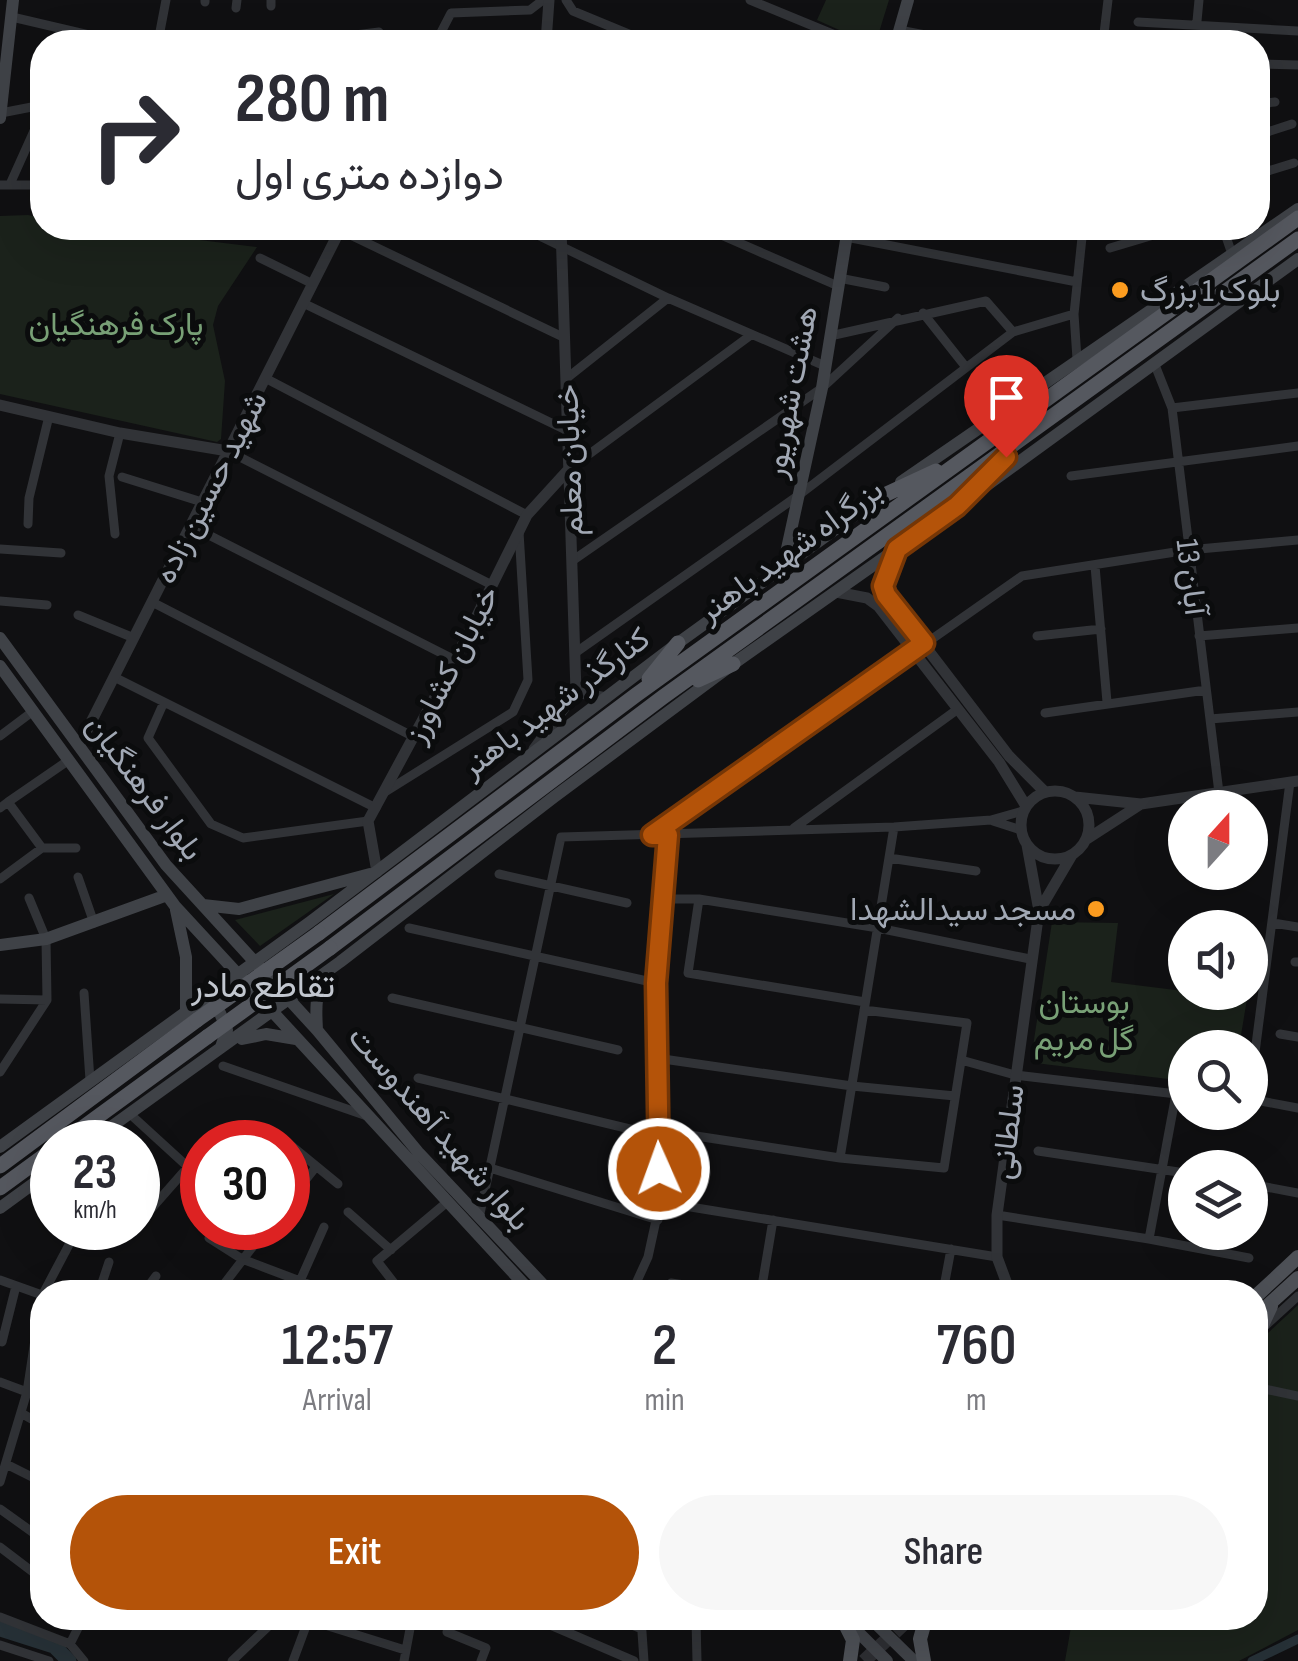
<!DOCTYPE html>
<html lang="en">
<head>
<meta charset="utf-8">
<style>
  body { margin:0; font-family:"Sofia Sans Condensed",Vazirmatn,sans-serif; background:#f7f7f7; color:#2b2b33; height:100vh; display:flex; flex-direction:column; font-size:38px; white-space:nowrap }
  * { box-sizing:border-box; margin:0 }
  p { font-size:32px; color:#7c7c81 }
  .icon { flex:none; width:55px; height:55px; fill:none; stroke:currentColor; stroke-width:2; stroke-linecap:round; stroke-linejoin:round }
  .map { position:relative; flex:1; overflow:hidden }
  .sheet { position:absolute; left:30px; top:1280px; width:1238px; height:350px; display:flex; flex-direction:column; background:#fff; border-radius:40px; box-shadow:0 10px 40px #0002 }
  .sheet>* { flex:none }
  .hud { position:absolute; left:30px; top:30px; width:1240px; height:210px; border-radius:40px; box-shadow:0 10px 40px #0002; background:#fff; color:#2b2b33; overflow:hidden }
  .needle { width:65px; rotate:21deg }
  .tools { position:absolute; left:1168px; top:790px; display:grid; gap:20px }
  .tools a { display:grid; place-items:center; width:100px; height:100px; border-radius:50%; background:#fff; box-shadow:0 10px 40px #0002; font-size:50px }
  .speed { position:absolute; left:30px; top:1120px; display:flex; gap:20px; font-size:50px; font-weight:700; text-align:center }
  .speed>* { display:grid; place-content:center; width:130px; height:130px; border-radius:50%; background:#fff; box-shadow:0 10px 40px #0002; line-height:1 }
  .speed small { font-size:25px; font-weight:400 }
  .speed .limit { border:15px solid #d22; background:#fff; color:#111 }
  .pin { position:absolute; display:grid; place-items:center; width:85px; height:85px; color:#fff; margin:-102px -42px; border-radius:50% 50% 50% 0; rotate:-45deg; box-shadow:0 0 10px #0007 }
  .pin .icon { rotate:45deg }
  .me { position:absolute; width:110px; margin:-55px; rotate:358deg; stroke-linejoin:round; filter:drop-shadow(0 0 8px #0008) }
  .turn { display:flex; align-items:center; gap:35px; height:210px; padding:0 40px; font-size:45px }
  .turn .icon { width:130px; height:130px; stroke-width:2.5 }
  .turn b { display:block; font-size:70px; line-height:85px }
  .eta { display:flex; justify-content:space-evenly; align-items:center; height:170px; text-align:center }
  .eta b { font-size:60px; font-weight:600; line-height:70px }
  .cta { display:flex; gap:20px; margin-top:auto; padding:20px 40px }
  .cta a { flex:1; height:115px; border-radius:60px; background:#b45309; color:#fff; font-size:40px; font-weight:600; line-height:115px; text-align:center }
  .cta a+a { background:#f7f7f7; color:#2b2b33 }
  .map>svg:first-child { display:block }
  .green { fill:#1b221b }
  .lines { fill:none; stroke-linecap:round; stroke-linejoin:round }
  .canal { stroke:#263036; stroke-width:9 }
  .river { stroke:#263036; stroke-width:15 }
  .primary-tunnel { stroke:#2d2e32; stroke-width:14; stroke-dasharray:14 7; stroke-linecap:butt }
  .minor { stroke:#313337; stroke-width:9 }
  .tertiary { stroke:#313337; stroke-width:11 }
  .secondary { stroke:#3f4247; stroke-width:12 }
  .primary { stroke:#4d5056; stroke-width:14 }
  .trunk { stroke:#55585f; stroke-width:15 }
  .trunk-bridge { stroke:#55585f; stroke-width:15 }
  .route-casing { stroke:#753606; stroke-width:25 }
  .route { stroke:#b45309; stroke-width:18 }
  .poi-dot { fill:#fb9c1f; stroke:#0b0c0d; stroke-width:4 }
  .labels { text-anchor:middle; stroke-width:10; stroke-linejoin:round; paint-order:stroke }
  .poi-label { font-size:32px; fill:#a1a8b4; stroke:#0b0c0d; text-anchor:start }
  .park-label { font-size:32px; fill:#78a076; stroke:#0b0c0d }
  .street-label { font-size:32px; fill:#a1a8b4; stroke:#0b0c0d }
  .neighbourhood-label { font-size:35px; fill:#c2c7cf; stroke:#0b0c0d }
</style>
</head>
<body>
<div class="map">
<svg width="1298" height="1661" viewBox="0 0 1298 1661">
  <rect width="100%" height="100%" fill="#101012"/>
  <path class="green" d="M826,0H889L876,42H866L817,20Z
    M28,215L42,218V228H103L257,247L218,306L213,325L225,381L221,439L217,442L0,394V216Z
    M334,894L260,946L235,920Z
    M1052,922L1118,923L1111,982L1247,999L1239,1047L1185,1048V1081L1035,1063L1032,1053Z
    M1298,1305V1630L1239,1661H1065L1071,1627L1138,1621L1139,1618H1255V1345Z"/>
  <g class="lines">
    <path class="canal" d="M1252,1661L1298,1639"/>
    <path class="river" d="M0,1629L54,1646L69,1661"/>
    <path class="primary-tunnel" d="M864,1661L910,1618"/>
    <path class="minor" d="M566,0L573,11L648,42
      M750,0L852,42
      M205,2V0
      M271,6V0
      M236,8L237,0
      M12,17L119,42
      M1138,22L1298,31
      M899,30L962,42
      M158,42L166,0
      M300,42L379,32
      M436,42L451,13L530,10L543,0
      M1103,42L1108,0
      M1195,42L1199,0
      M1258,64L1298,65
      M1258,104L1275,102
      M1,113L42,105
      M1258,135L1292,124
      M1258,174L1294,163
      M11,182L42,113
      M0,185H42
      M523,228L668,298L825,366
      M705,228L838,286
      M1223,228L1232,254
      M340,230L565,338
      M846,237L1077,282
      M1110,248L1177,228
      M260,258L313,284
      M839,278L885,287
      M303,303L568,431
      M923,313L965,366
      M830,336L986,301L1013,332
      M1077,359L1074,314L1083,228
      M1155,365L1172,408L1219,793
      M265,378L527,515
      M567,378L668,298
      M1172,408L1298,393
      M228,451L492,585
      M569,469L751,335
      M1071,476L1298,446
      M122,477L202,502
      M28,524L29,498L49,416
      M191,526L455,660
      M115,534L109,476L120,433
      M0,549L61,553
      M572,561L822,388L898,318
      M1095,566L1107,702
      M0,601L47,605
      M152,602L414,737
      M78,615L134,638
      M1037,636L1101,629
      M1199,636L1298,628
      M575,653L799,495L1013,332L1074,314
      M114,677L376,808
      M164,702L148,738L211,824L243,838L368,821
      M1045,713L1206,690
      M1210,719L1298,712
      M0,736L32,712
      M385,792L513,712L528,680L519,532
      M8,802L69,760
      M0,808L8,802L42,848H76
      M993,821L1021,830
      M794,828L958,709
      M654,834L1022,576L1188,550L1298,540
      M889,858L976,871
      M499,874L627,903
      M78,877L94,923
      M0,879L42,848
      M29,898L46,939L47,1000
      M661,899H699L878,928L1030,959
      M699,899L688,973L865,1002
      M1273,923L1298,927
      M409,928L656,983
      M1295,962H1298
      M84,993L90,1080
      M392,998L618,1050
      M0,999L47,1000
      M1280,1034L1298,1037
      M656,1058L852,1086L955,1096
      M961,1060L1015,1075L1185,1095
      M223,1066L367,1116
      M0,1072L47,1000
      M418,1078L659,1136
      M1250,1091L1290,782
      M1250,1099L1298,1108
      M130,1114L188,1167
      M683,1134L840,1158L944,1168L967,1023L864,1010
      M211,1142L218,1135
      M288,1143L338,1184
      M1038,1151L1185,1173
      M840,1158L894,827
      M490,1168L658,1220
      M1250,1184L1298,1193
      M288,1202L315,1168
      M660,1202L997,1257
      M348,1212L391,1250
      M997,1215L1149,1239L1249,1258
      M144,1217L202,1151
      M479,1218L561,837L894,827L991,820L1023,811
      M209,1238L242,1259L329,1292
      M1149,1239L1176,1094
      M0,1280L42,1295
      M300,1281L324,1227
      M671,1283L731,1292
      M1008,1289L1028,1292
      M44,1292L71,1241
      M99,1292L109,1262
      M144,1292L156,1276
      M218,1292L267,1228
      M401,1292L377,1261L446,1203
      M632,1292L648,1257L660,1202L656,983L667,835
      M761,1292L773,1220
      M943,1292L951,1249
      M1264,1327L1298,1296
      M2,1342L16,1286
      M0,1382L27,1392
      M1255,1387L1298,1396
      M21,1413L42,1425
      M6,1464L42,1482
      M0,1482L27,1392L42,1294
      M0,1509L42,1539
      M0,1547L42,1579
      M0,1617L70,1644L84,1661
      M534,1618L634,1661
      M615,1618L642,1629
      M641,1618L644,1661
      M309,1620L405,1650
      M696,1620L697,1661
      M671,1623L750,1620
      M447,1632L486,1648L481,1661
      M70,1644L83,1618
      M0,1645L49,1661
      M232,1661L277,1618
      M293,1661L309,1618
      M404,1661L412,1618"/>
    <path class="tertiary" d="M546,42L549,0
      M561,228L576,692
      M0,405L120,433L228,451
      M897,549L883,585L886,595L1009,756L1045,792
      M836,592L867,598L878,606L999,762L1026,806
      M576,692L606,698
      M79,746L341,228
      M534,749L576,692
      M1021 825a34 34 0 1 1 68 0a34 34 0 1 1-68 0Z
      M1075,797L1141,804L1298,781
      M1087,839L1141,804
      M377,872L368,821L455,660L527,515L569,469
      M1039,911L1072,855
      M1010,1292L997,1257V1215L1039,911L1027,845"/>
    <path class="secondary" d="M896,42L908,0
      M0,118L13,0
      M901,482L1298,209
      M979,491L1298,259
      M783,567L822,388L848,228
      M0,638L166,865L317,1030L418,1152L550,1292
      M0,666L175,906L531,1292
      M203,905L239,909L370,874
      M176,910L186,957V1009L204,1005L220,1013L227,1030L221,1047
      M0,945L46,939L167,895
      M317,1030C316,1009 314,992 328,975
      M242,1039L266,1034L296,1039
      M90,1142L340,962L554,797L733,664L963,502
      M0,1147L310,922L678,643L884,494
      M0,1208L52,1170
      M870,1618L914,1661
      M845,1619L887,1661"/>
    <path class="primary" d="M1255,1297L1298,1257
      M1255,1317L1298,1278
      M1259,1332L1271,1306
      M842,1618L853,1640L850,1661
      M924,1661L920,1639L926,1618"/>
    <path class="trunk" d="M880,497L936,471
      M957,506L1000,463
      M649,679L678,643
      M698,680L733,664
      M319,933L636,695L1298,218
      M330,948L663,697L1298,239
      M63,1142L207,1037
      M0,1166L197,1020
      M0,1188L52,1150"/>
    <path class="trunk-bridge" d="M197,1020L319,933
      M207,1037L330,948"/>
  </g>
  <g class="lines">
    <g class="route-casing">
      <path id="route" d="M659,1169L656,983L668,835H652L924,643L886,595L883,586L897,549L957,506L1006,457"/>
    </g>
    <use href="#route" class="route"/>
  </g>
  <g class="poi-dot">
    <circle cx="1120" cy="290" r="10"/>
    <circle cx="1096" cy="909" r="10"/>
  </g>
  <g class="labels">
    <g class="poi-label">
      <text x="1140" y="301">بلوک 1 بزرگ</text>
      <text x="1076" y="920" text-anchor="end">مسجد سیدالشهدا</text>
    </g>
    <g class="park-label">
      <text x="116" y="335">پارک فرهنگیان</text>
      <text x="1084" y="1013">بوستان<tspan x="1084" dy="37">گل مریم</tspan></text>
    </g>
    <g class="street-label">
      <text transform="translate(790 392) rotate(-79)" y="11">هشت شهریور</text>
      <text transform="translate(569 460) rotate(-92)" y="11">خیابان معلم</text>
      <text transform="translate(210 487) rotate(-63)" y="11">شهید حسین زاده</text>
      <text transform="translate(790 550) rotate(-36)" y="11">بزرگراه شهید باهنر</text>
      <text transform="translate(1192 577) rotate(83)" y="11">13 آبان</text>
      <text transform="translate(451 664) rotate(-63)" y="11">خیابان کشاورز</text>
      <text transform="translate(555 702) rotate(-37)" y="11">کنارگذر شهید باهنر</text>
      <text transform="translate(145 787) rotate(53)" y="11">بلوار فرهنگیان</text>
      <text transform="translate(440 1128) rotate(49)" y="11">بلوار شهید آهندوست</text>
      <text transform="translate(1007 1132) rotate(-83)" y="11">سلطانی</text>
    </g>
    <g class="neighbourhood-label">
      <text x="263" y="997">تقاطع مادر</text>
    </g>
  </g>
</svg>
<div class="tools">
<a><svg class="needle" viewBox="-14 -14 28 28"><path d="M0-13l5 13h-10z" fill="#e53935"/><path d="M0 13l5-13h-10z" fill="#7c7c81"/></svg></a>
<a><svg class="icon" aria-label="sound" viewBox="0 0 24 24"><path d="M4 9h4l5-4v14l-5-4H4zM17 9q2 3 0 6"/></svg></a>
<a><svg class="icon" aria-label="search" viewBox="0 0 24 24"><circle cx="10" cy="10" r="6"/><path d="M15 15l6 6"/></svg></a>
<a><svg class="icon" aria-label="layers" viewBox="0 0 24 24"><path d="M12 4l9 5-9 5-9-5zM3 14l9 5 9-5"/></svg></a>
</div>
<div class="speed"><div>23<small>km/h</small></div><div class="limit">30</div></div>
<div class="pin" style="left:1006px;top:457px;background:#d93025"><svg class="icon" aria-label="arrive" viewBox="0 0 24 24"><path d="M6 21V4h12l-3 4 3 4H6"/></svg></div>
<svg class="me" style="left:659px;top:1169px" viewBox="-20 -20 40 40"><circle r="17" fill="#b45309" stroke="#fff" stroke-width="3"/><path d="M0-11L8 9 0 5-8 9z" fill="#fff"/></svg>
<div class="hud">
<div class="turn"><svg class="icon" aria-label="right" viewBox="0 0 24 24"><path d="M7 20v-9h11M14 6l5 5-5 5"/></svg><div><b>280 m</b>دوازده متری اول</div></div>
</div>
<section class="sheet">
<div class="eta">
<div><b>12:57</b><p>Arrival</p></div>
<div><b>2</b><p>min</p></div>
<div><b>760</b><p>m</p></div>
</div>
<div class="cta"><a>Exit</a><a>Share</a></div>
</section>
</div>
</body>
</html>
